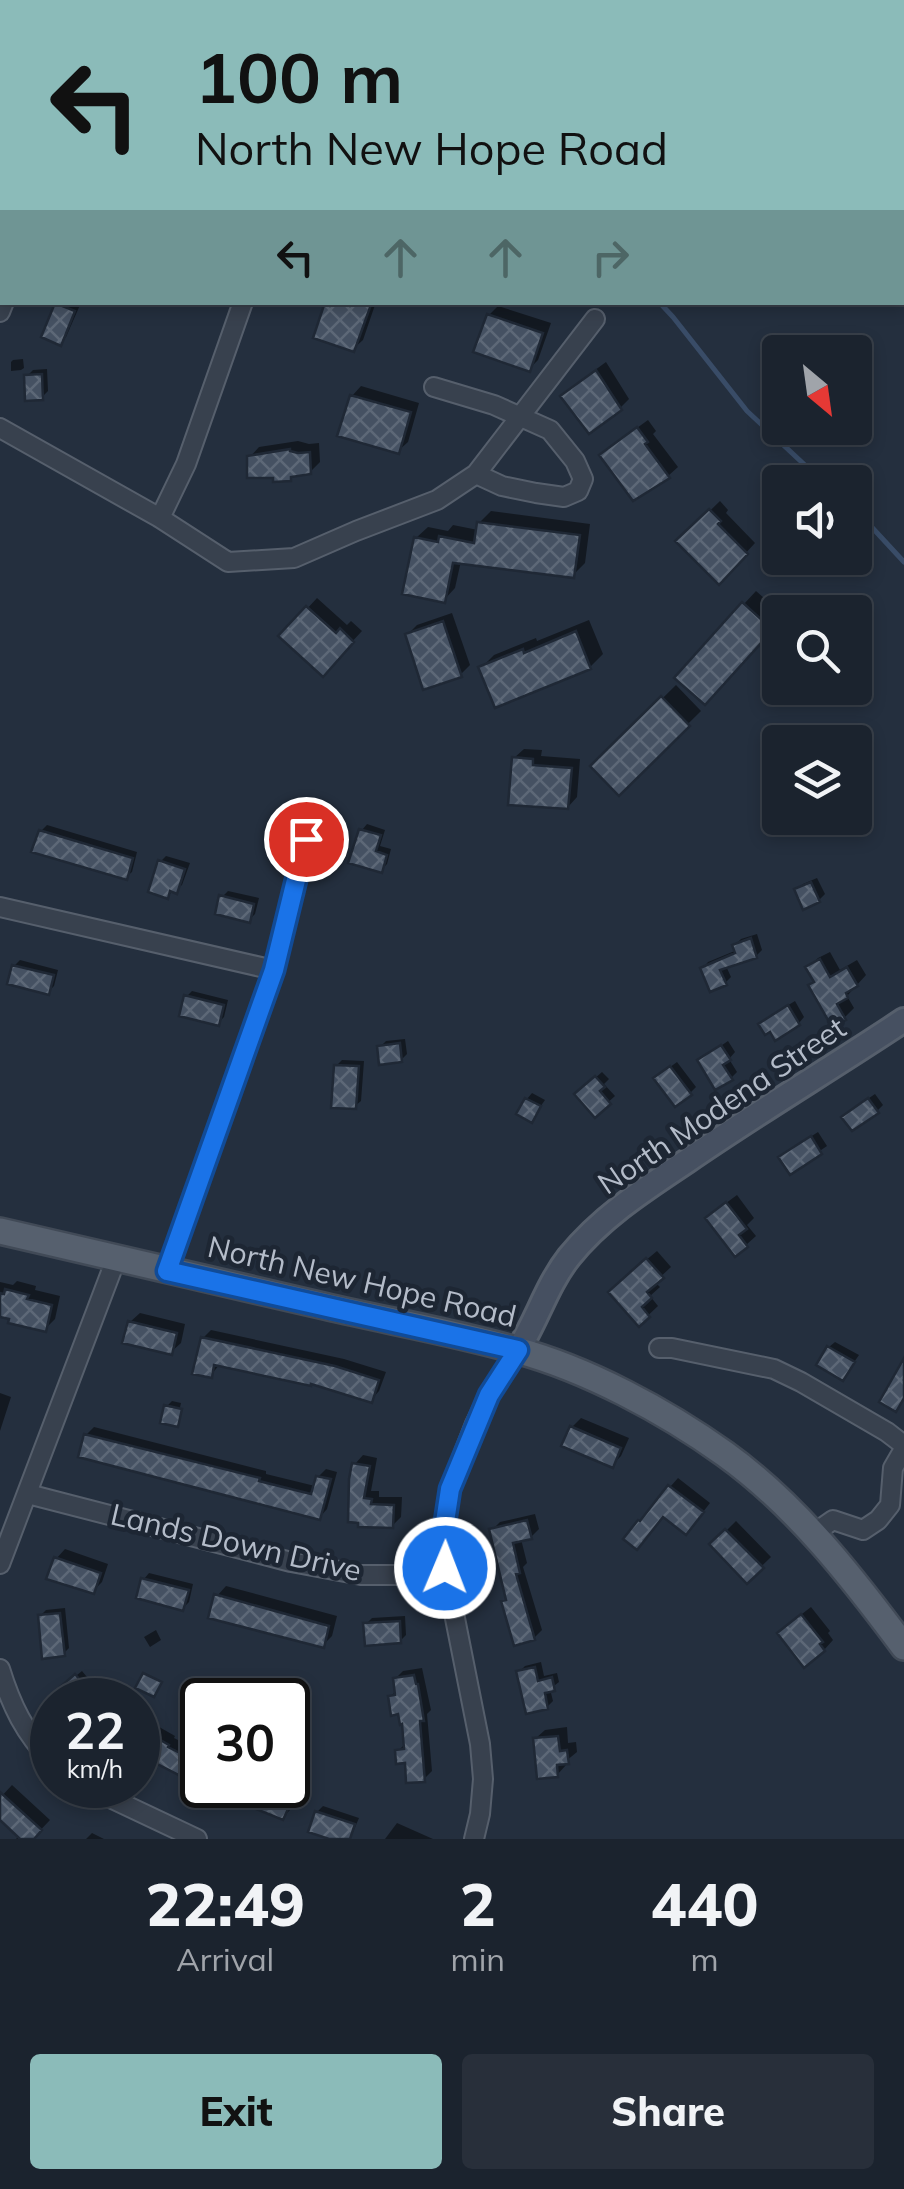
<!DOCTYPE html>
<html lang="en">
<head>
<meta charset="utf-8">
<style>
  body { margin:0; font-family:Mulish,sans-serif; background:#282f3a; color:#f1f3f6; height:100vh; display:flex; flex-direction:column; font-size:38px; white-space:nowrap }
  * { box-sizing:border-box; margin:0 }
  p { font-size:32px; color:#a0a4aa }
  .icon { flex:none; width:55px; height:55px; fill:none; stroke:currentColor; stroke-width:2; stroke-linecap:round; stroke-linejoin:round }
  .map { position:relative; height:1839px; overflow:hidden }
  .panel { display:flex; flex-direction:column; background:#1b232e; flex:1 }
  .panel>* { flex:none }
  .top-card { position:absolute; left:0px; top:0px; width:905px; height:305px; box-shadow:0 5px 15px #0003,0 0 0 2px #39404a; background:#8bbbb9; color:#111; overflow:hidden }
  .needle { width:65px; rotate:151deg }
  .controls { position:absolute; left:762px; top:335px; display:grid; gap:20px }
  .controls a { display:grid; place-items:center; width:110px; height:110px; border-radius:10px; background:#1b232e; box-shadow:0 5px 15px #0003,0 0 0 2px #39404a; font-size:50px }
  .speed { position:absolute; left:30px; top:1678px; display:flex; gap:20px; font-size:50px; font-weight:700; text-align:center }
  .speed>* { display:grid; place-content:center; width:130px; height:130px; border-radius:50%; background:#1b232e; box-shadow:0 5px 15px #0003,0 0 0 2px #39404a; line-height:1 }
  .speed small { font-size:25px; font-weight:400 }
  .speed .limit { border:5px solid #111; border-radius:15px; background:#fff; color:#111 }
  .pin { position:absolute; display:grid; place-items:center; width:85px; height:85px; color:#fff; margin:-42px; border:5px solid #fff; border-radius:50%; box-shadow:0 2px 10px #0007 }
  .me { position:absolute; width:110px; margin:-55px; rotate:1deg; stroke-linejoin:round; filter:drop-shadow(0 0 8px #0008) }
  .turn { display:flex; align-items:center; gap:35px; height:210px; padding:0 30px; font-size:45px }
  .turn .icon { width:130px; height:130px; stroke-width:2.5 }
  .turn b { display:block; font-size:70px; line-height:85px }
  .lanes { display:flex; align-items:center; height:95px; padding:0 30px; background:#0003; justify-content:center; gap:50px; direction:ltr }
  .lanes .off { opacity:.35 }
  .eta { display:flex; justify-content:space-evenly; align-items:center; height:170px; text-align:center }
  .eta b { font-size:60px; font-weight:800; line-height:70px }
  .action { display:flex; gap:20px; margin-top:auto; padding:20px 30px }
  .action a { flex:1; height:115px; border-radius:10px; background:#8bbbb9; color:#111; font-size:40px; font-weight:800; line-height:115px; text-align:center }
  .action a+a { background:#282f3a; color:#f1f3f6 }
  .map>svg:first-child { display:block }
  .shadow { fill:#0007 }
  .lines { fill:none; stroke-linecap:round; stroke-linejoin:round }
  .stream { stroke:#394c67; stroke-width:5 }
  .building { fill:url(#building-cross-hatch); stroke:#1f2835; stroke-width:2.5 }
  .street-casing { stroke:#565f6c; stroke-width:22 }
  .secondary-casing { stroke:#565f6c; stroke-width:28 }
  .primary-casing { stroke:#414a57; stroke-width:30 }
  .street { stroke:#38414e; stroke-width:18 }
  .secondary { stroke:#465061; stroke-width:22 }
  .primary { stroke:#56606e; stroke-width:25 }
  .route-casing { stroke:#114b97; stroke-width:25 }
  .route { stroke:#1a73e8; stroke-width:18 }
  .labels { text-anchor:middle; stroke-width:9; stroke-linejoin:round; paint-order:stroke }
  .street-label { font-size:30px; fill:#b4bcc9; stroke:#1d2633 }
</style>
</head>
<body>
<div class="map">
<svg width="904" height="1839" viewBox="0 0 904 1839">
  <defs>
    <pattern id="building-cross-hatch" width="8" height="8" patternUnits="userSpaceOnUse" patternTransform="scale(2.5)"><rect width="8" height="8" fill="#455162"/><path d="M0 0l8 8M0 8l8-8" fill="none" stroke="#5d6877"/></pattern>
  </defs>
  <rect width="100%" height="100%" fill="#242f3e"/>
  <path class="shadow" d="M41,0H64V2H42Z
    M156,0H178V2H156Z
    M809,0H834L832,2H807Z
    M2,138V173L1,175L0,141Z
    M59,302H73L80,305L66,337L60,343Z
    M328,302H376L363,340L353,349Z
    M498,306L551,323L538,360L529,369L489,315Z
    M23,359L24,368L21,370L11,371V362L13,360Z
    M606,362L629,399L620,408L572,387Z
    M47,369L48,391L42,397L27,376L33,370Z
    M361,386L419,403L408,442L398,451L352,396Z
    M648,420L656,431L653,434L678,467L668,476L612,446Z
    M298,441L309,444L319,443L320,462L310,472L295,474L290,479L250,457L259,447Z
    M720,501L728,510L726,513L755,543L719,582L679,541Z
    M491,511L590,524L585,563L573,575L461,561L455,588L444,600L416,538L428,527L448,531L453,525L478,530L479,523Z
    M756,591L780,612V620L718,689L744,604Z
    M317,598L347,625L351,621L362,631L323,673L282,636Z
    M452,613L470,665L460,675L408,634L417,625Z
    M589,620L603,654L590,667L481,668L494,655L536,638L537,641Z
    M676,685L701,711L619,792L594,766Z
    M524,749L542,750L541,756L580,759L577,797L568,807L514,758Z
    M367,824L385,830L380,846L391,849L387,864L381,870L362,830Z
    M47,825L137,852L132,872L126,877L41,831Z
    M166,856L190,863L182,885L167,896L160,862Z
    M817,878L825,894L819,900L797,890L803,884Z
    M228,891L259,898L255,914L249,920L222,897Z
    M757,934L762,950L756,956L726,966L731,977L725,983L703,968L708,962L737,950L735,945L741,939Z
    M830,952L840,970L857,960L866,975L847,996L854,1008L844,1018L808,968L818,958Z
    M20,960L58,970L54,986L48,992L14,966Z
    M192,991L228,1000L224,1017L218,1023L186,997Z
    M795,1001L804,1017L799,1023L767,1018Z
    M405,1039L407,1054L401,1060L380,1047L386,1041Z
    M728,1041L735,1052L729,1059L737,1072L731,1078L700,1060Z
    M342,1060L364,1061L361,1101L355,1106L336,1066Z
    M677,1062L696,1087L690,1093L662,1073Z
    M602,1072L609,1079L604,1084L615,1096L595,1114L577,1094Z
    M532,1093L545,1100L531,1120L527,1099Z
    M875,1094L883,1105L877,1111H850Z
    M818,1132L827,1146L790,1171L787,1152Z
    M737,1195L754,1218L747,1225L756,1236L746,1245L718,1209Z
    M657,1251L671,1267L655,1282L660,1287L650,1296L658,1306L639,1324L620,1282Z
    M17,1281L36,1286L35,1290L60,1296L55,1319L45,1329L0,1315V1282L13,1285Z
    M140,1313L185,1324L181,1343L171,1352L130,1322Z
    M211,1330L344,1359L386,1372L379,1391L371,1400L312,1381L220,1364L211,1375L203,1338Z
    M835,1342L859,1355L843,1378L829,1347Z
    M0,1393L11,1397L0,1431Z
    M172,1401L181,1403L177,1421H180L177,1424L166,1407Z
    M581,1418L629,1438L621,1456L612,1465L572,1427Z
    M94,1427L266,1471V1474L315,1486L318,1477L326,1469L337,1472L327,1509L320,1517L86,1435Z
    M363,1455L377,1458L371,1491H379V1497H402L401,1517L392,1526L360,1524L355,1464Z
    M678,1478L710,1503L696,1521L664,1514L640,1521Z
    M535,1514L539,1529L531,1537L521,1539L527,1563L523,1567L542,1630L534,1638L504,1602L508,1598L492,1530L500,1522Z
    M736,1521L771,1557L747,1580L713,1544Z
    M65,1549L108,1564L102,1582L93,1591L56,1559Z
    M149,1573L193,1584L189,1602L183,1608L144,1579Z
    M226,1586L337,1616L332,1636L323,1645L217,1596Z
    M811,1607L830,1631L828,1633L833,1640L824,1650L789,1624Z
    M65,1608L69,1648L63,1654L40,1616L46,1610Z
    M405,1616L406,1635L400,1641L366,1624L372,1618Z
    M156,1630L161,1640L150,1647L144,1637Z
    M541,1662L544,1676L557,1673L559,1682L550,1689L553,1701L547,1707L519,1672L525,1666Z
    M422,1668L431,1710L427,1714L432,1771L424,1779L398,1751L406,1743L404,1721L390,1697L397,1690L395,1679L403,1671Z
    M82,1671L106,1700H70L67,1683Z
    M138,1715L175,1736L174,1738L202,1752V1785L138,1751Z
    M567,1727L568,1743L576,1742L577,1752L566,1761V1765L557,1775L535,1739L545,1730Z
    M12,1785L50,1820L32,1839H16L20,1835L0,1817V1798Z
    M203,1785H288L299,1790L291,1809L283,1817Z
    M323,1806L359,1818L350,1839H337L317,1812Z
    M397,1823L433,1839H385Z
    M92,1833L104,1839H86Z"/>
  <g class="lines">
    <path class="stream" d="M407,0L409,2
      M659,302L673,317L747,411L823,482
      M855,509L904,562"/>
  </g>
  <path class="building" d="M325,302H372L354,352L313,338Z
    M55,303L75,311L61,346L41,337Z
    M487,314L543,333L530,372L473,352Z
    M596,370L622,410L589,434L560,396Z
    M42,374L43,400L25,401L24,375Z
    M350,395L411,412L399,454L337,436Z
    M637,427L648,442L645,444L670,478L633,501L599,455Z
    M290,449V451L298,453L310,452L311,474L291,477V481L273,482V478H247V456Z
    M709,509L721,521L718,524L748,554L719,585L675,541Z
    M477,522L580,535L574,578L453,563L445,603L402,594L414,537L438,542L439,536L474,543Z
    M742,602L773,630L705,705L674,678Z
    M306,606L336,633L340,628L354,642L323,677L278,636Z
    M443,621L462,677L423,690L405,634Z
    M576,631L591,669L495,708L478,667L523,649L524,653Z
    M661,696L690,726L619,796L590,766Z
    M512,757L533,759V765L572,768L568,809L508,805Z
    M359,829L381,835L376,851L387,855L382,873L348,863Z
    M39,830L133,858L127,880L31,852Z
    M158,860L185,869L177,894L170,891L168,899L148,892Z
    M811,882L820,902L803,910L794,889Z
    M219,895L254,904L250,923L215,914Z
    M751,938L757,958L720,970L727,985L710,992L700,968L735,953L732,945Z
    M820,959L830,977L847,967L858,986L846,993L848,998L837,1004L846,1020L832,1027L808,985L814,982L805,967Z
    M12,965L54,975L49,995L7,984Z
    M184,995L224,1005L219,1026L179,1016Z
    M788,1005L800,1025L775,1041L770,1032L765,1035L758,1024Z
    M400,1043L402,1062L379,1065L377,1046Z
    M721,1045L731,1060L723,1065L733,1080L715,1090L697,1060Z
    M334,1065L359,1066L356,1109L331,1108Z
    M670,1066L692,1095L675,1107L653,1078Z
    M595,1076L605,1087L600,1091L611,1104L595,1118L574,1094Z
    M525,1098L541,1106L532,1123L516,1114Z
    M868,1098L879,1113L852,1131L841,1117Z
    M811,1136L822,1154L790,1175L778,1157Z
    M726,1202L747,1229L739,1235L748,1247L735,1257L705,1218Z
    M646,1258L664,1278L647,1292L652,1298L642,1307L650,1317L639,1327L608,1292Z
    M5,1289L29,1295L27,1299L52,1305L46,1332L8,1323L9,1319L0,1317V1293L4,1294Z
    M128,1321L177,1333L172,1355L122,1343Z
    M201,1337L335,1366L379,1380L372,1403L311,1384V1386L214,1365L212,1378L192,1374Z
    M827,1346L855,1362L843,1381L816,1365Z
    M904,1358V1398L896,1412L879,1402Z
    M164,1405L182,1409L178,1427L160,1423Z
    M570,1426L621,1448L613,1468L561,1446Z
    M84,1434L260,1478L259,1481L311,1494L316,1476L331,1479L320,1520L78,1457Z
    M352,1463L370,1466L364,1498L372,1499L371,1504L394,1505L393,1528L358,1527V1523L348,1522L349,1479Z
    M668,1485L704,1512L686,1535L663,1517L637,1550L623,1539L638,1520L640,1521Z
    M527,1520L532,1539L513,1543L520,1573L516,1574L535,1640L514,1646L501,1601L506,1600L489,1529Z
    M725,1529L764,1568L747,1584L709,1544Z
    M54,1557L101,1573L94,1594L46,1579Z
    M141,1578L189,1590L183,1611L136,1598Z
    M214,1594L329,1626L324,1648L208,1618Z
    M60,1613L65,1656L42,1659L38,1615Z
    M801,1614L823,1642L820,1644L825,1651L804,1668L777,1633Z
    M400,1621L401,1643L365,1646L363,1623Z
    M535,1667L538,1681L552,1677L555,1691L545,1693L548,1709L526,1714L516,1671Z
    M143,1673L162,1682L154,1697L135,1688Z
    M75,1674L96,1700H67L58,1689Z
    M414,1675L416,1684H418L424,1721H420L425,1782L406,1783L405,1763L396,1764L395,1750L404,1749L402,1724L400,1725L398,1714L391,1716L388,1696L395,1695L393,1678Z
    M138,1727L169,1745L168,1747L202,1764V1785H260L293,1798L283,1820L198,1785L138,1754Z
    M558,1736L560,1751L567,1750L569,1764L557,1765L558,1777L537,1779L533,1738Z
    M0,1792L42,1830L34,1839H20L0,1820Z
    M315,1811L355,1824L350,1839H329L308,1832Z"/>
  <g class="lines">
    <g class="street-casing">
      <path id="street" d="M106,0V2
        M887,0L890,2
        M380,2L381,0
        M902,3L904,2
        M0,312L4,302
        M0,428L160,518L228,562L294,558L356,531L437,500L476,474L502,486L536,493L564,497L578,491L583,479L575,461L550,430L494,405L434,387
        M476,474L595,319
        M160,518L186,464L243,302
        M0,907L274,970
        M167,1271L274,970L307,839
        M659,1348H672L774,1369L801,1382L887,1432L904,1445
        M28,1494L291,1562L361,1575H399L445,1568
        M813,1534L833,1520L863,1530L878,1520L890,1505L893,1468L904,1449
        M0,1564L116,1259
        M0,1669C11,1705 25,1734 52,1761
        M83,1785L197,1839
        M474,1839L480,1814L483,1779L480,1744L445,1568V1523L450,1489L475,1424L489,1395L518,1350"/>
    </g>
    <g class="secondary-casing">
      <path id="secondary" d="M518,1350C537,1320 547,1285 569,1257C601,1217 645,1189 687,1161C758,1112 832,1068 904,1020"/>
    </g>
    <g class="primary-casing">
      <path id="primary" d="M0,1231C108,1257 216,1282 324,1306C388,1321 453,1332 516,1350C587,1369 665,1411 725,1454C796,1505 852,1577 904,1647"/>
    </g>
    <use href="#street" class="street"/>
    <use href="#secondary" class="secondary"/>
    <use href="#primary" class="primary"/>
  </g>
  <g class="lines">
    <g class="route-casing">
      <path id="route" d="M306,839L274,970L167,1271L518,1350L489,1395L450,1489L445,1522V1568"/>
    </g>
    <use href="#route" class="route"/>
  </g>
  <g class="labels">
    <g class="street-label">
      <text transform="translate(722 1106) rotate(-34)" y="10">North Modena Street</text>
      <text transform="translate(362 1282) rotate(13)" y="10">North New Hope Road</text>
      <text transform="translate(236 1543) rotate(13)" y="10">Lands Down Drive</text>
    </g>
  </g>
</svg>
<div class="controls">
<a><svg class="needle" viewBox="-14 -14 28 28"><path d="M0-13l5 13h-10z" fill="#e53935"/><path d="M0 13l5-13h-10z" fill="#a0a4aa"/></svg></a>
<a><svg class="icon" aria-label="sound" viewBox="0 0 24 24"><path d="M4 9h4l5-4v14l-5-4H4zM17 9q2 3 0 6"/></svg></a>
<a><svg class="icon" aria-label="search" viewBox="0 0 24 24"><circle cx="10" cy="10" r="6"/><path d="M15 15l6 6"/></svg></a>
<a><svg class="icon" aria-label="layers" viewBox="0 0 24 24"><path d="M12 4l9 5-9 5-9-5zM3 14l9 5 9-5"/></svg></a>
</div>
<div class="speed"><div>22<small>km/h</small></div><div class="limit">30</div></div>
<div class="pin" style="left:306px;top:839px;background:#d93025"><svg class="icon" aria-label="arrive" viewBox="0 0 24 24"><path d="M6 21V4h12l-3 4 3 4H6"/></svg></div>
<svg class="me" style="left:445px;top:1568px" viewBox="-20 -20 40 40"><circle r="17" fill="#1a73e8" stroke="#fff" stroke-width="3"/><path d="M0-11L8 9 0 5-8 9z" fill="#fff"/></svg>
<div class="top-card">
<div class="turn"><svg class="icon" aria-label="left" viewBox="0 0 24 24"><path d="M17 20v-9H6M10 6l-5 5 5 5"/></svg><div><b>100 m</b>North New Hope Road</div></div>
<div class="lanes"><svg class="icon" aria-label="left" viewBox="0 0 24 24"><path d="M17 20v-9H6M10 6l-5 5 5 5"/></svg><svg class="icon off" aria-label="ahead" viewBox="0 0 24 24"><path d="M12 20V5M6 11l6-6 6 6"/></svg><svg class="icon off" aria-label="ahead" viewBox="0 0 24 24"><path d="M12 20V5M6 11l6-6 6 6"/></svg><svg class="icon off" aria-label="right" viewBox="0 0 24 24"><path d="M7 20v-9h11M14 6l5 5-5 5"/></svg></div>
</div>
</div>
<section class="panel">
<div class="eta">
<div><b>22:49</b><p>Arrival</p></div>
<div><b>2</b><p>min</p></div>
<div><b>440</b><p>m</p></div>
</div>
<div class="action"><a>Exit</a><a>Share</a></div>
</section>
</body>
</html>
